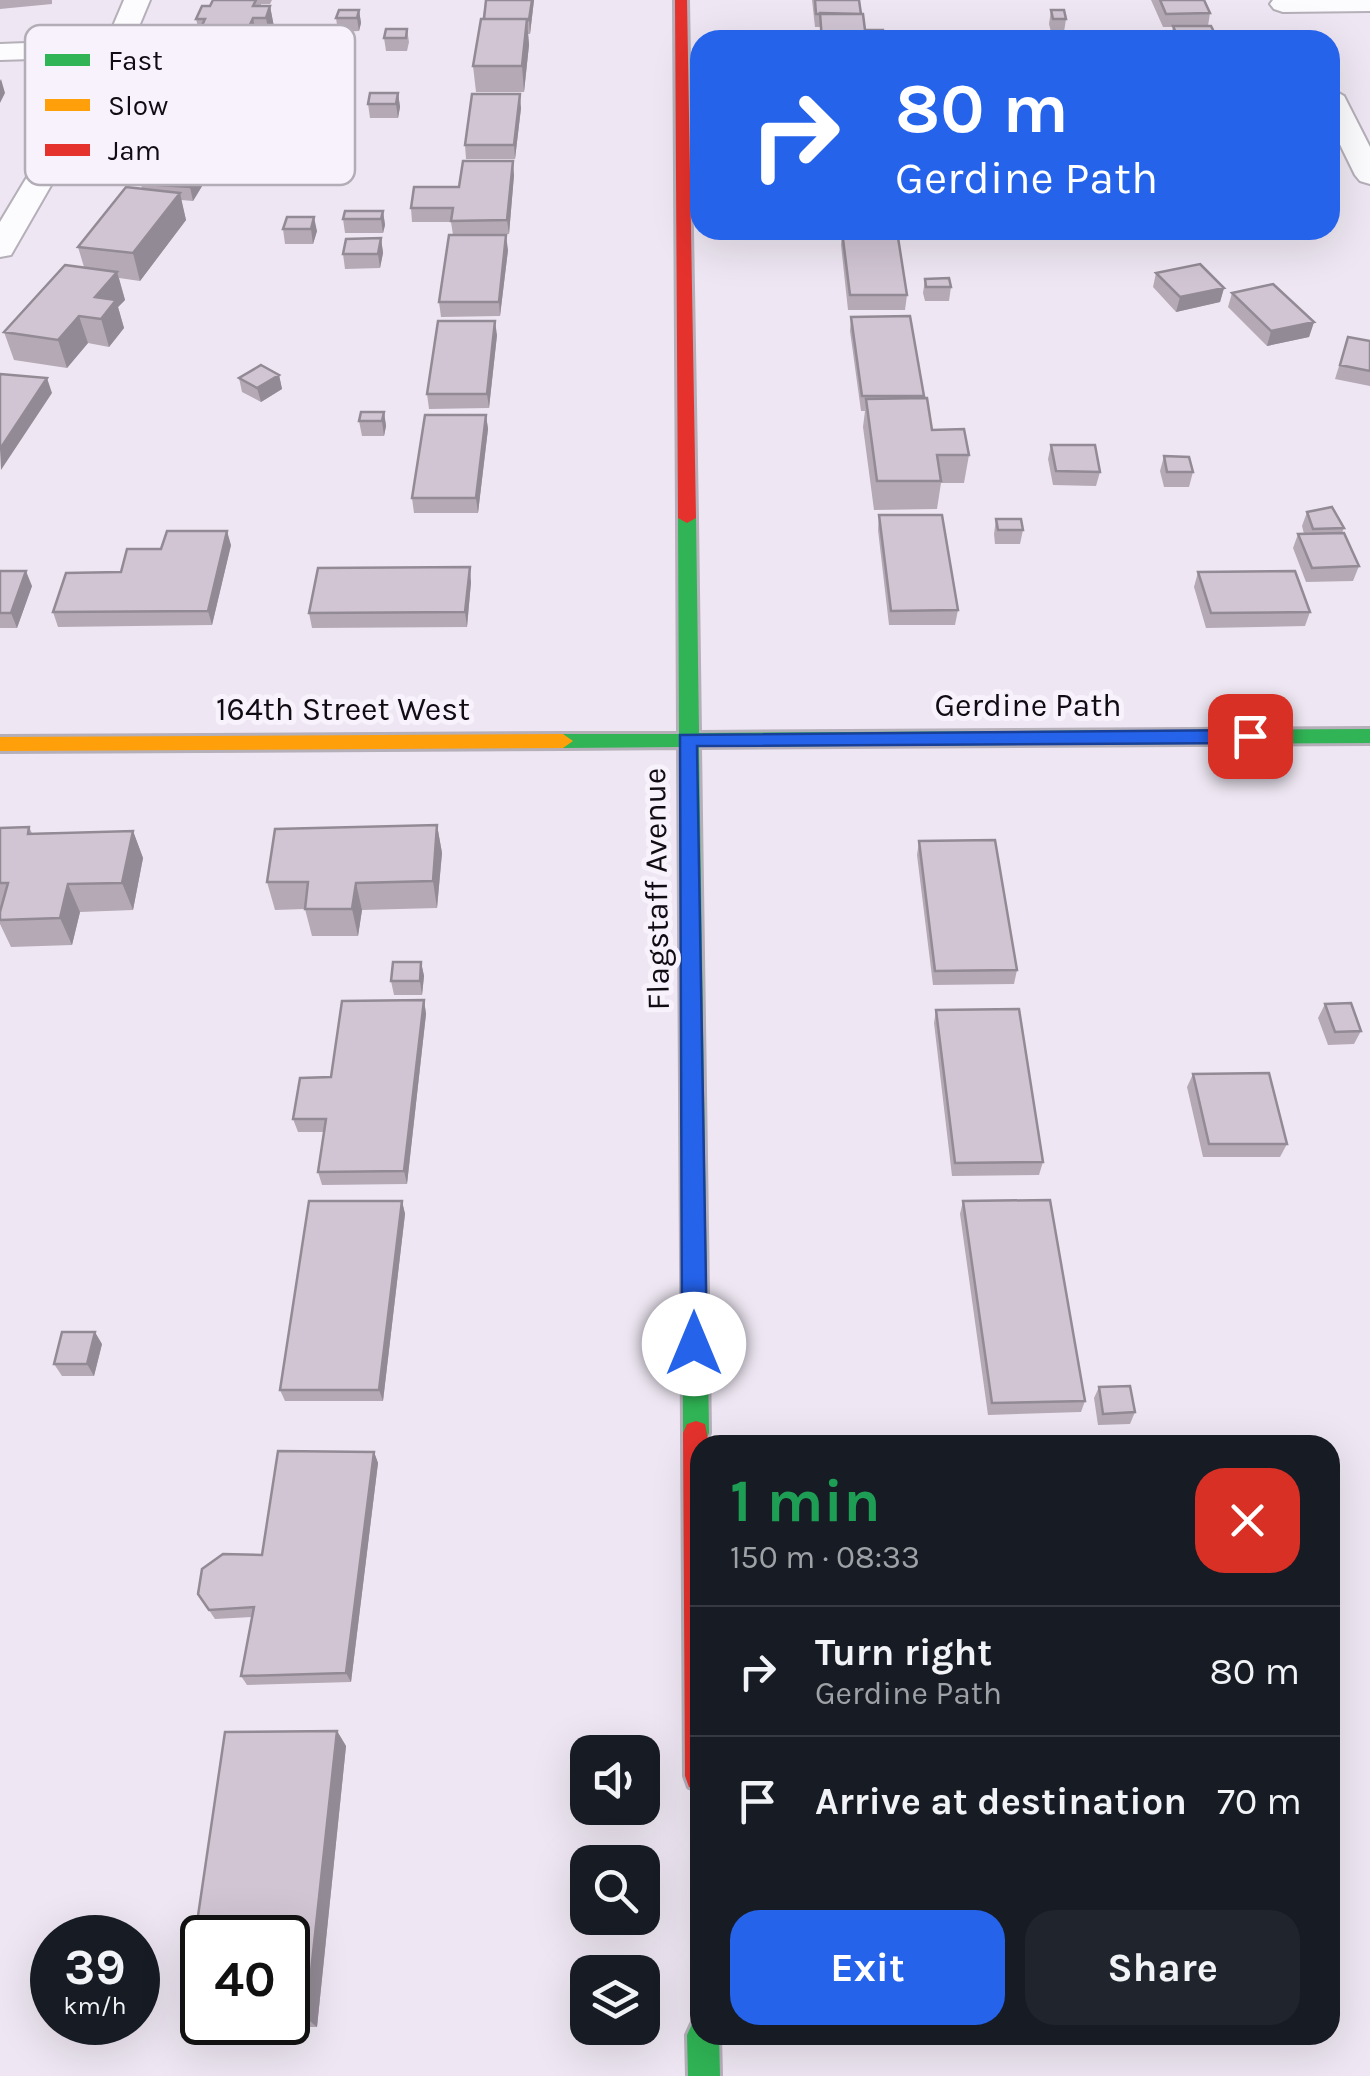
<!DOCTYPE html>
<html lang="en">
<head>
<meta charset="utf-8">
<style>
  body { margin:0; font-family:Karla,sans-serif; background:#20242c; color:#f1f3f6; height:100vh; display:flex; flex-direction:column; font-size:38px; white-space:nowrap }
  * { box-sizing:border-box; margin:0 }
  p { font-size:32px; color:#9ea1a6 }
  .icon { flex:none; width:55px; height:55px; fill:none; stroke:currentColor; stroke-width:2; stroke-linecap:round; stroke-linejoin:round }
  .map { position:relative; flex:1; overflow:hidden }
  .panel { position:absolute; left:690px; top:1435px; width:650px; height:610px; display:flex; flex-direction:column; background:#171b24; border-radius:30px; box-shadow:0 10px 40px #0002 }
  .panel>* { flex:none }
  .hud { position:absolute; left:690px; top:30px; width:650px; height:210px; border-radius:30px; box-shadow:0 10px 40px #0002; background:#2563eb; color:#fff; overflow:hidden }
  .controls { position:absolute; left:570px; top:1735px; display:grid; gap:20px }
  .controls a { display:grid; place-items:center; width:90px; height:90px; border-radius:20px; background:#171b24; box-shadow:0 10px 40px #0002; font-size:50px }
  .speed { position:absolute; left:30px; top:1915px; display:flex; gap:20px; font-size:50px; font-weight:700; text-align:center }
  .speed>* { display:grid; place-content:center; width:130px; height:130px; border-radius:50%; background:#171b24; box-shadow:0 10px 40px #0002; line-height:1 }
  .speed small { font-size:25px; font-weight:400 }
  .speed .limit { border:5px solid #111; border-radius:15px; background:#fff; color:#111 }
  .pin { position:absolute; display:grid; place-items:center; width:85px; height:85px; color:#fff; margin:-42px; border-radius:20px; box-shadow:0 5px 15px #0006 }
  .me { position:absolute; width:110px; margin:-55px; rotate:0deg; stroke-linejoin:round; filter:drop-shadow(0 0 8px #0008) }
  .turn { display:flex; align-items:center; gap:35px; height:210px; padding:0 40px; font-size:45px }
  .turn .icon { width:130px; height:130px; stroke-width:2.5 }
  .turn b { display:block; font-size:70px; line-height:85px }
  .round { display:grid; place-items:center; flex:none; width:105px; height:105px; border-radius:30px; background:#20242c }
  .head { display:flex; align-items:center; justify-content:space-between; height:170px; padding:0 40px }
  h1 { font-size:60px; font-weight:700; line-height:75px; color:#1e9e55 }
  .action { display:flex; gap:20px; margin-top:auto; padding:20px 40px }
  .action a { flex:1; height:115px; border-radius:30px; background:#2563eb; color:#fff; font-size:40px; font-weight:700; line-height:115px; text-align:center }
  .action a+a { background:#20242c; color:#f1f3f6 }
  ul { padding:0; list-style:none }
  li { display:flex; align-items:center; gap:30px; height:130px; padding:0 40px; border-top:2px solid #363941 }
  li div { flex:1 }
  li b { display:block; font-size:38px }
  li em { font-style:normal }
  .map>svg:first-child { display:block }
  .lines { fill:none; stroke-linecap:round; stroke-linejoin:round }
  .street-casing { stroke:#b5afb9; stroke-width:4 }
  .fast-casing { stroke:#b5afb9; stroke-width:6 }
  .slow-casing { stroke:#b5afb9; stroke-width:6 }
  .jam-casing { stroke:#b5afb9; stroke-width:6 }
  .street { fill:#fcfbfd; fill-rule:evenodd }
  .fast { fill:#30b455; fill-rule:evenodd }
  .slow { fill:#ff9f0a; fill-rule:evenodd }
  .jam { fill:#e5322d; fill-rule:evenodd }
  .wall { fill:#b4a9b5; fill-rule:evenodd }
  .shaded-wall { fill:#928a94 }
  .building { fill:#d1c5d3; stroke:#928a94; stroke-width:2.5 }
  .route { fill:#2563eb; stroke:#184099; stroke-width:2.5 }
  .labels { text-anchor:middle; stroke-width:10; stroke-linejoin:round; paint-order:stroke }
  .street-label { font-size:32px; fill:#110c14; stroke:#f7f2fb }
  .key { fill:#f7f2fb; stroke:#b2adb6; stroke-width:2.5 }
  .key-label { font-size:28px; fill:#110c14 }
</style>
</head>
<body>
<div class="map">
<svg width="1370" height="2076" viewBox="0 0 1370 2076">
  <rect width="100%" height="100%" fill="#eee7f3"/>
  <g class="lines">
    <g class="street-casing">
      <path id="street" d="M124,0H150L130,48L15,248L11,255L0,257V222L99,57L0,60V44L107,40Z
        M1273,0H1370V11L1283,12L1274,9L1270,4Z
        M1330,88L1344,96L1370,147V184L1360,181L1355,175L1330,124Z"/>
    </g>
    <g class="fast-casing">
      <path id="fast" d="M687,513L696,518L699,733L1370,729V743L699,747L709,1433L705,1442L696,1445L687,1442L683,1433L679,747L563,748L553,741L563,734H679L678,518Z
        M700,2020V2035H719L720,2076H688L687,2035L692,2024Z"/>
    </g>
    <g class="slow-casing">
      <path id="slow" d="M563,734L573,741L563,748L0,751V737Z"/>
    </g>
    <g class="jam-casing">
      <path id="jam" d="M675,0H687L696,518L687,523L678,518Z
        M696,1421L705,1424L709,1445H700V1791L689,1787L685,1776L683,1433L687,1424Z"/>
    </g>
    <use href="#street" class="street"/>
    <use href="#fast" class="fast"/>
    <use href="#slow" class="slow"/>
    <use href="#jam" class="jam"/>
  </g>
  <path class="wall" d="M0,0H52V4L0,9Z
    M213,0H272L270,4H261V6H270L275,32L271,44H258L250,62H246L248,73L231,124H183L180,111L202,60L197,36L199,31L196,19L210,6Z
    M486,0H534L530,34H528L529,45L524,92H476L473,66Z
    M812,0H859L865,30L884,40H819L820,27H815Z
    M1151,0H1204L1210,13L1208,26L1218,40H1170L1173,27H1163Z
    M359,10L361,23L359,31L338,32L336,18Z
    M1051,10L1066,19L1064,32H1051L1049,24Z
    M407,29L409,42L407,51H386L384,38Z
    M398,93L400,107L398,118H370L368,104Z
    M521,108L515,159H466L465,145Z
    M224,131L227,145L193,201L181,200L186,220L140,281L119,278L125,300L118,307L124,328L109,347L88,343L67,368L14,360L4,332L84,267L78,247L142,189L141,184Z
    M514,175L509,234L453,235L451,222H412L411,208L459,187Z
    M383,211L385,225L383,233H345L343,219Z
    M287,217L317,231L313,244H285L283,229Z
    M1236,230H1268L1267,233Z
    M842,231L907,295L905,310H848L841,245Z
    M381,238L383,253L380,268L345,269L343,254Z
    M508,250L500,316L441,317L439,302Z
    M1156,273L1224,288L1220,302L1176,312L1153,287Z
    M925,279L951,287L949,301H925L923,293Z
    M1232,293L1314,322L1309,337L1267,346L1228,307Z
    M851,317L924,396L932,430L969,455L964,483H941L937,509L874,510L863,427L865,411H861L850,331Z
    M497,335L489,408L429,409L427,394Z
    M1348,337L1370,341V386L1335,379Z
    M279,375L282,389L261,402L242,392L239,378Z
    M384,412L386,426L384,436H362L359,421Z
    M486,415L488,429L478,513H414L412,498Z
    M1051,445L1100,472L1096,486L1053,485L1048,459Z
    M1164,456L1193,472L1189,487H1164L1160,471Z
    M1307,512L1344,528L1342,533L1359,566L1353,581L1306,582L1293,548L1298,534H1304L1302,526Z
    M879,515L958,610L955,625H889L878,530Z
    M996,519L1023,530L1020,544H995L994,534Z
    M231,545L212,625L58,627L53,612L161,549Z
    M0,571L32,586L17,628H0Z
    M1198,572L1310,612L1305,626L1206,628L1194,587Z
    M471,582L467,627L312,628L309,613Z
    M437,825L442,853L437,908L362,910L358,936H312L305,909L275,910L267,882Z
    M29,827L32,833L133,831L143,858L133,910L80,912L72,945L11,947L0,924V828Z
    M919,841L1017,970L1014,984L933,985L917,855Z
    M421,962L424,976L422,995H394L391,981Z
    M424,1000L426,1014L407,1184L322,1185L318,1172L324,1132H298L293,1119L331,1077Z
    M1325,1004L1361,1031L1354,1044L1328,1045L1318,1018Z
    M936,1010L1043,1162L1039,1175L952,1176L934,1023Z
    M1193,1074L1287,1144L1280,1157H1203L1187,1087Z
    M402,1201L405,1214L383,1401H285L280,1390Z
    M963,1201L1085,1401L1081,1412L988,1415L960,1214Z
    M102,1344L94,1376H62L54,1364Z
    M1099,1387L1135,1412L1130,1424L1098,1425L1094,1398Z
    M374,1452L378,1463L351,1682L247,1685L241,1676L252,1617L215,1619L198,1594L262,1555Z
    M337,1731L346,1746L317,2027H198L183,2018L225,1732ZM202,1938H288V2022H202Z"/>
  <path class="shaded-wall" d="M532,0H534L530,34L529,20Z
    M270,6L275,32L271,44L266,18Z
    M359,10L361,23L359,31L357,18Z
    M253,18L258,44L250,62L245,36Z
    M527,19L529,45L524,92L522,66Z
    M246,60L248,73L231,124L229,111Z
    M1,79L5,93L0,103V81Z
    M398,93L400,107L398,118L396,104Z
    M520,94L521,108L515,159L514,145Z
    M224,131L227,145L193,201L190,187Z
    M513,161L514,175L509,234L507,220Z
    M180,193L186,220L140,281L133,253Z
    M383,211L385,225L383,233L381,219Z
    M314,217L317,231L313,244L311,229Z
    M506,235L508,250L500,316L499,302Z
    M381,238L383,253L380,268L378,254Z
    M117,272L125,300L118,307L124,328L109,347L95,297Z
    M1224,288L1220,302L1176,312L1180,297Z
    M79,316L88,343L67,368L58,340Z
    M495,321L497,335L489,408L487,394Z
    M1314,322L1309,337L1267,346L1271,331Z
    M279,375L282,389L261,402L257,388Z
    M47,378L52,393L1,470L0,449Z
    M384,412L386,426L384,436L382,421Z
    M486,415L488,429L478,513L476,498Z
    M227,531L231,545L212,625L208,611Z
    M470,567L471,582L467,627L465,612Z
    M26,571L32,586L17,628L11,613Z
    M437,825L442,853L437,908L433,881Z
    M133,831L143,858L133,910L122,883Z
    M356,883L362,910L358,936L352,909Z
    M68,884L80,912L72,945L60,918Z
    M421,962L424,976L422,995L420,981Z
    M424,1000L426,1014L407,1184L404,1171Z
    M402,1201L405,1214L383,1401L379,1390Z
    M95,1332L102,1344L94,1376L87,1364Z
    M374,1452L378,1463L351,1682L346,1673Z
    M337,1731L346,1746L317,2027L306,2018Z"/>
  <path class="building" d="M213,0H256L253,6H270L266,18H253L245,36H197L205,19H196L202,6H210Z
    M486,0H532L529,20H527V19H484Z
    M815,0H859L861,14H816Z
    M1160,0H1204L1210,13L1166,14Z
    M339,10H359L357,18H336Z
    M1051,10H1064L1066,19H1053Z
    M820,13L863,14L865,30H883L884,40H822Z
    M481,19H527L522,66H473Z
    M1173,26H1211L1218,40H1179Z
    M386,29H407L406,38H384Z
    M370,93H398L396,104H368Z
    M472,94H520L514,145H465Z
    M177,128L224,131L190,187L141,184Z
    M463,161H513L507,220L451,221L453,208H411L414,187H459Z
    M126,187L180,193L133,253L78,247Z
    M345,211H383L381,219H343Z
    M287,217H314L311,229H283Z
    M842,231H897L907,295H850Z
    M449,235H506L499,302H439Z
    M381,238L378,254H343L346,239Z
    M1200,264L1224,288L1180,297L1156,273Z
    M65,265L117,272L95,297L116,300L101,319L79,316L58,340L4,332Z
    M949,278L951,287H926L925,279Z
    M1273,284L1314,322L1271,331L1232,293Z
    M910,316L924,396H862L851,317Z
    M438,321H495L487,394H427Z
    M1348,337L1370,341V371L1340,365Z
    M261,365L279,375L257,388L239,378Z
    M0,374L47,378L0,449Z
    M927,398L932,430L964,429L969,455H937L941,481H877L866,399Z
    M361,412H384L382,421H359Z
    M425,415H486L476,498H412Z
    M1051,445H1095L1100,472L1056,471Z
    M1164,456L1189,457L1193,472H1167Z
    M1332,507L1344,528L1313,529L1307,512Z
    M879,515H942L958,610L891,611Z
    M996,519H1021L1023,530H998Z
    M167,531H227L208,611L53,612L66,573L121,572L127,549H161Z
    M1344,533L1359,566L1312,568L1298,534Z
    M470,567L465,612L309,613L318,568Z
    M0,571H26L11,613H0Z
    M1295,571L1310,612L1211,613L1198,572Z
    M437,825L433,881L356,883L352,909H305L308,882H267L275,829Z
    M29,827L28,834L133,831L122,883L68,884L60,918L0,920V912L8,883H0V828Z
    M995,840L1017,970L935,971L919,841Z
    M393,962H421L420,981H391Z
    M424,1000L404,1171L318,1172L326,1119H293L300,1078L331,1077L342,1001Z
    M1351,1003L1361,1031L1335,1032L1325,1004Z
    M1019,1009L1043,1162L955,1163L936,1010Z
    M1269,1073L1287,1144H1209L1193,1074Z
    M1050,1200L1085,1401L992,1403L963,1201Z
    M309,1201H402L379,1390H280Z
    M62,1332H95L87,1364H54Z
    M1130,1386L1135,1412L1103,1414L1099,1387Z
    M278,1451L374,1452L346,1673L241,1676L254,1607L209,1610L198,1594L202,1569L223,1554L262,1555Z
    M337,1731L306,2018H288V1938H202V2018H183L225,1732Z"/>
  <path class="route" d="M1250,730L1260,736L1250,743L697,746L707,1344L704,1352L694,1355L685,1352L682,1344L680,735Z"/>
  <g class="labels">
    <g class="street-label">
      <text x="1028" y="716">Gerdine Path</text>
      <text x="343" y="720">164th Street West</text>
      <text transform="translate(656 889) rotate(-91)" y="11">Flagstaff Avenue</text>
    </g>
  </g>
  <rect x="25" y="25" width="330" height="160" rx="15" class="key"/>
  <rect x="45" y="54" width="45" height="12" fill="#30b455"/>
  <rect x="45" y="99" width="45" height="12" fill="#ff9f0a"/>
  <rect x="45" y="144" width="45" height="12" fill="#e5322d"/>
  <g class="key-label">
    <text x="108" y="70">Fast</text>
    <text x="108" y="115">Slow</text>
    <text x="108" y="160">Jam</text>
  </g>
</svg>
<div class="controls">
<a><svg class="icon" aria-label="sound" viewBox="0 0 24 24"><path d="M4 9h4l5-4v14l-5-4H4zM17 9q2 3 0 6"/></svg></a>
<a><svg class="icon" aria-label="search" viewBox="0 0 24 24"><circle cx="10" cy="10" r="6"/><path d="M15 15l6 6"/></svg></a>
<a><svg class="icon" aria-label="layers" viewBox="0 0 24 24"><path d="M12 4l9 5-9 5-9-5zM3 14l9 5 9-5"/></svg></a>
</div>
<div class="speed"><div>39<small>km/h</small></div><div class="limit">40</div></div>
<div class="pin" style="left:1250px;top:736px;background:#d93025"><svg class="icon" aria-label="arrive" viewBox="0 0 24 24"><path d="M6 21V4h12l-3 4 3 4H6"/></svg></div>
<svg class="me" style="left:694px;top:1344px" viewBox="-20 -20 40 40"><circle r="19" fill="#fff"/><path d="M0-13L10 11 0 6-10 11z" fill="#2563eb"/></svg>
<div class="hud">
<div class="turn"><svg class="icon" aria-label="right" viewBox="0 0 24 24"><path d="M7 20v-9h11M14 6l5 5-5 5"/></svg><div><b>80 m</b>Gerdine Path</div></div>
</div>
<section class="panel">
<div class="head"><div><h1>1 min</h1><p>150 m · 08:33</p></div><a class="round" style="background:#d93025;color:#fff"><svg class="icon" aria-label="close" viewBox="0 0 24 24"><path d="M6 6l12 12M18 6L6 18"/></svg></a></div>
<ul>
<li><svg class="icon" aria-label="right" viewBox="0 0 24 24"><path d="M7 20v-9h11M14 6l5 5-5 5"/></svg><div><b>Turn right</b><p>Gerdine Path</p></div><em>80 m</em></li>
<li><svg class="icon" aria-label="arrive" viewBox="0 0 24 24"><path d="M6 21V4h12l-3 4 3 4H6"/></svg><div><b>Arrive at destination</b></div><em>70 m</em></li>
</ul>
<div class="action"><a>Exit</a><a>Share</a></div>
</section>
</div>
</body>
</html>
